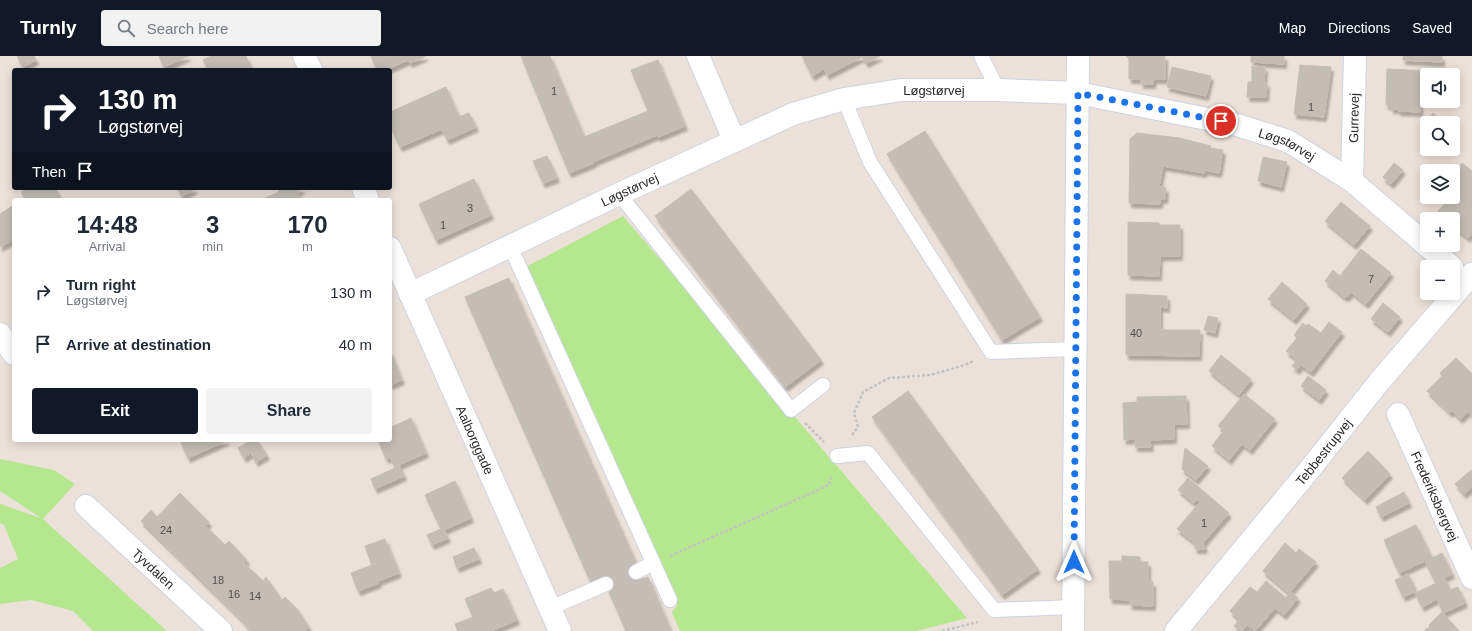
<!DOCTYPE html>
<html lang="en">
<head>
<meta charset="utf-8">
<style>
  body { margin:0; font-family:Arial,sans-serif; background:#f2f2f3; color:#1f2937; height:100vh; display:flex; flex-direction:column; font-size:15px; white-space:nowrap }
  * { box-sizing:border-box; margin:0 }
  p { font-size:13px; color:#747a83 }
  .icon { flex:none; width:22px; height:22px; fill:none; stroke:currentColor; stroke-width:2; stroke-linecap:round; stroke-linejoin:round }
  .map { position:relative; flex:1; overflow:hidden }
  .drawer { position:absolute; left:12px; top:142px; width:380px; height:244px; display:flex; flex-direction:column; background:#fff; border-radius:4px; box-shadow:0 2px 10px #0003 }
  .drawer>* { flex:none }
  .top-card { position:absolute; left:12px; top:12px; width:380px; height:122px; border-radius:4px; box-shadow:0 2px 10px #0003; background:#111827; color:#fff; overflow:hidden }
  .controls { position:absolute; left:1420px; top:12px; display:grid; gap:8px }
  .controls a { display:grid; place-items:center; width:40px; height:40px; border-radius:4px; background:#fff; box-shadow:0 2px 10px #0003; font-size:20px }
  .pin { position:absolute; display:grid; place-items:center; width:34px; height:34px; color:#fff; margin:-17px; border:2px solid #fff; border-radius:50%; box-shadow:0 1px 4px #0007 }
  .me { position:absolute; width:44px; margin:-22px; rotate:0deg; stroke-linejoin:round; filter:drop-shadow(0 0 3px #0008) }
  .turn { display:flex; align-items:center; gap:14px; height:84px; padding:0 20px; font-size:18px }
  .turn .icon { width:52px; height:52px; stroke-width:2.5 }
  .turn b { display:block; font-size:28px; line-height:34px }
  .then { display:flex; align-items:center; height:38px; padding:0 20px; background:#0003; gap:8px; font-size:15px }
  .eta { display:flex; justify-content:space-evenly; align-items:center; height:68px; text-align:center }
  .eta b { font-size:24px; font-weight:600; line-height:28px }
  .button { display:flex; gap:8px; margin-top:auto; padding:8px 20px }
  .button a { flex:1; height:46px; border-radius:4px; background:#111827; color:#fff; font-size:16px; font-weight:600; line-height:46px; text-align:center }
  .button a+a { background:#f2f2f3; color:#1f2937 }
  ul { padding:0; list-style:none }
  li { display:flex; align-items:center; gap:12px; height:52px; padding:0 20px }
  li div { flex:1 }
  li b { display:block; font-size:15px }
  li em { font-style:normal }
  header { display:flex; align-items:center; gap:24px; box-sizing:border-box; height:56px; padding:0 20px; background:#111827; color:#fff }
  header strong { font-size:19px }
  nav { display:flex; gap:22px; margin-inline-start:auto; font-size:14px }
  .search { width:280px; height:36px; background:#f2f2f3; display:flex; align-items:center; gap:10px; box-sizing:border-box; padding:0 14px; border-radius:4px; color:#747a83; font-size:15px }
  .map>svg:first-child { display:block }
  .green { fill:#b5e78f }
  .building { fill:#c3bdb4; stroke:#c7bdb2; filter:url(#shadow) }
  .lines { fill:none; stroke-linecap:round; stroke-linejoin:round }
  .service-casing { stroke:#cdd3e2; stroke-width:16 }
  .minor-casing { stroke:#cdd3e2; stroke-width:24 }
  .tertiary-casing { stroke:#cdd3e2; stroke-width:24 }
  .path { stroke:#c3c3c3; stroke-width:2.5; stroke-dasharray:3 2; stroke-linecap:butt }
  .service { stroke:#fff; stroke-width:14 }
  .minor { stroke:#fff; stroke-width:22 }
  .tertiary { stroke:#fff; stroke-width:22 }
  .route { stroke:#1a73e8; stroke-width:7; stroke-dasharray:0 12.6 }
  .labels { text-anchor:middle; stroke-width:3; stroke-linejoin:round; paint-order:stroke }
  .number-label { font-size:11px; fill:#4f4d4b }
  .street-label { font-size:13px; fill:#282828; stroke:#fff }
</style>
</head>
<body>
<header>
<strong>Turnly</strong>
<div class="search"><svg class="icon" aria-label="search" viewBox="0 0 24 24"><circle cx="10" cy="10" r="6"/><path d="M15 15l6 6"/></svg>Search here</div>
<nav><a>Map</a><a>Directions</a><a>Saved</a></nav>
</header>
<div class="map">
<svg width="1472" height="575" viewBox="0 0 1472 575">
  <defs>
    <filter id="shadow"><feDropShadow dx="2.5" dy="4.5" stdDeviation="1" flood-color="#0004"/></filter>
  </defs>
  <rect width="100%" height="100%" fill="#ece1d8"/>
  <path class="green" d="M623,160L967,562L917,575H680L672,556L677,550L526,211Z
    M0,403L54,414L75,428L43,463L167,575H93L73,555L31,544L0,548V512L18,503L4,469L0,467V448L41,462L0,435Z"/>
  <path class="building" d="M17,0H34L36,4L23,11Z
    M159,0H189L164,11Z
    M211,0H246L252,13L208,14L203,4Z
    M371,0H426L410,7L408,4L386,14H377Z
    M521,0H550L584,81L648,55L631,14L658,4L685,70L658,81L657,79L593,106L594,107L569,117Z
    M802,0H880L866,7L862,1L827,19L824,13L812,20Z
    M1126,0H1165V23H1154L1153,28H1141V23H1129V3Z
    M1251,0H1284V8L1251,6Z
    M1403,0H1442V6L1403,4Z
    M1300,9L1331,11L1324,61L1294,58Z
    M1252,10L1265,11L1264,27H1267L1266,41H1247L1248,26H1252Z
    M1172,11L1211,20L1206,40L1167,31Z
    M1387,13L1432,15V19H1427V31H1421L1420,56L1398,55V53H1391V49H1386Z
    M446,31L459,61L469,57L476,71L447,84L442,73L400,91L390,70V56Z
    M1433,57L1443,66L1442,67H1427V70L1425,68Z
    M925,75L1040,261L1002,284L887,98Z
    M1137,77L1179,82L1211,90L1210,92L1223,94L1219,117L1205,114L1204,117L1163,110L1159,131L1166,132L1165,143H1160V148L1129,147L1130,83Z
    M547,100L557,122L543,127L533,105Z
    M1263,101L1287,106L1281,131L1258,125Z
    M1394,107L1403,114L1391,128L1383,121Z
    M1462,107L1472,115V177L1468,182L1453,170V163H1445L1437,156L1451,141H1453V115L1455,116Z
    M474,123L491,159L436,184L419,148Z
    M28,132L42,133L55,132L62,144H23L25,143L21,136Z
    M177,132H194L195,133L182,140Z
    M277,132H302V133L297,136L301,144H261L279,136Z
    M691,133L821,304L785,331L655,160Z
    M1341,146L1370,170L1354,189L1325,165Z
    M14,149V183L0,191V158Z
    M1128,166L1159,167V169H1180V200H1160L1159,220L1128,219Z
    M1361,193L1391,217L1366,248L1351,236L1348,240L1344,241L1325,225L1333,214L1340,220Z
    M509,222L636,507L632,509L639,524L648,521L671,575H626L603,522L591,527L465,241Z
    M1282,226L1307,248L1294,264L1268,243Z
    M1126,238L1167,240V252L1160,251V274H1200L1199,300L1126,299Z
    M1383,247L1400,261L1388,276L1371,263Z
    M1208,260L1218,262L1215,277L1204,274Z
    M1329,266L1342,276L1311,316L1301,309L1297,314L1292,310L1297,304L1286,295L1297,282L1294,279L1303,267L1306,270L1308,268L1321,277Z
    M390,295L402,324L390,329Z
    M1221,299L1251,323L1239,339L1209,315Z
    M1456,302L1472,318V361L1469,355L1460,363L1452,355L1450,357L1427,335L1442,320L1440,317Z
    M1308,320L1326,334L1319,344L1301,330Z
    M908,335L1038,513L1002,539L872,361Z
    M1244,338L1275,363L1250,394L1242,388L1229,404L1212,390L1224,374L1218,370Z
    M1186,340L1187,368H1174V383L1150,384L1151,391H1135V383L1124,384L1123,347L1137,346V341Z
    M411,362L426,397L399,409L404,420L375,433L371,423L395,412L390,401L386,403L378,384H390V372Z
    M180,384H228L188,402Z
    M252,384H257L267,399L256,406L251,397L244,402L238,392Z
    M1185,392L1208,410L1196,424L1182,413Z
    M1368,395L1390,418L1365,444L1342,422Z
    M1471,414L1472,416V431L1464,438L1455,428Z
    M1188,422L1229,457L1203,487L1205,493H1195V487L1177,473L1200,446L1197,444L1194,447L1178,434Z
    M455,425L471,462L444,474L448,482L432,489L427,479L441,473L425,439Z
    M1404,436L1409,447L1381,461L1376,451Z
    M180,437L209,466L206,470L225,489L229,485L247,504L244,507L263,525L266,521L282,544L285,541L298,554L309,571L305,573L306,575H250L243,565L141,465L151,454L157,461Z
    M1416,469L1432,502L1442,497L1452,518L1435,526L1425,505L1399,517L1384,484Z
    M385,483L399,517L378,525L379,527L358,535L351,517L372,509L365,490Z
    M1285,487L1296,497L1299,493L1316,506L1289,537L1263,515Z
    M474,492L479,503L457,512L453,501Z
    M1122,500L1140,501V506H1148V526H1153V550L1130,549V544L1110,543L1109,505H1122Z
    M1408,518L1416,535L1403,541L1395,524Z
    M1445,523L1450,534L1458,531L1465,547L1443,557L1437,543L1422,551L1415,537Z
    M1266,525L1286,542L1291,536L1298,542L1284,559L1275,552L1255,575L1247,569L1242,575H1240L1234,570L1239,564L1230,555L1250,531L1257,536Z
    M491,532L494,537L503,533L517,564L491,575H458L455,568L473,561L465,543Z
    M1442,556L1459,575H1424L1430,570L1429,569Z"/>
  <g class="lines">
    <g class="service-casing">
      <path id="service" d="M981,0L998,34
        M844,43L870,106L991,296L1076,293
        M619,138L791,354L823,329
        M510,190L670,544
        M837,400L868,397L994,554L1074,551
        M636,516L653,507
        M550,552L606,528"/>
    </g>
    <g class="minor-casing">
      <g id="minor">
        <path d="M304,0L311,14"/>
        <path d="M698,0L734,84"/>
        <path id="s1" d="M1352,125L1355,0"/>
        <path d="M363,132L368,144"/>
        <path id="s2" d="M390,192L560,575"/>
        <path id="s3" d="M410,238L619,138L793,58L844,43L901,34H998L1078,37L1237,69L1288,85L1352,125L1452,211"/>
        <path d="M0,278L14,298"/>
        <path id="s4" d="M1398,358L1472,522"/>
        <path id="s5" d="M86,450L221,575"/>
      </g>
    </g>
    <g class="tertiary-casing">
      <g id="tertiary">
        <path d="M1073,575L1078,0"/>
        <path id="s6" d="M1176,575L1310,413L1379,326L1472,218"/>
      </g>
    </g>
    <path class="path" d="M805,367L824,386
      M852,379L858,371L854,357L863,336L889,322L930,319L965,309L973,305
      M670,500L829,429L832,419
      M942,575L978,566"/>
    <use href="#service" class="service"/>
    <use href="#minor" class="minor"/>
    <use href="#tertiary" class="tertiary"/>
  </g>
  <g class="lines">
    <path class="route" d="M1074,506L1078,37L1221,65"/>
  </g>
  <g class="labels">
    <g class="number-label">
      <text x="554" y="39">1</text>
      <text x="1311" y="55">1</text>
      <text x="470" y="156">3</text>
      <text x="443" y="173">1</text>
      <text x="1371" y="227">7</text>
      <text x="1136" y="281">40</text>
      <text x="1204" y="471">1</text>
      <text x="166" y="478">24</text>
      <text x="218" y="528">18</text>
      <text x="234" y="542">16</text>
      <text x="255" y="544">14</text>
    </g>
    <g class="street-label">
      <text dy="5" stroke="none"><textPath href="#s3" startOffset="567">Løgstørvej</textPath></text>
      <text dy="5" stroke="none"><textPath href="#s1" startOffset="63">Gurrevej</textPath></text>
      <text dy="5" stroke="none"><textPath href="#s3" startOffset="927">Løgstørvej</textPath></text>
      <text dy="5" stroke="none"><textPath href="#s3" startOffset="243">Løgstørvej</textPath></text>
      <text dy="5" stroke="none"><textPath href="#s2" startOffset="210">Aalborggade</textPath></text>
      <text dy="5" stroke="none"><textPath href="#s6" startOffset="232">Tebbestrupvej</textPath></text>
      <text dy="5" stroke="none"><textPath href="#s4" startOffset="90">Frederiksbergvej</textPath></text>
      <text dy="5" stroke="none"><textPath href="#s5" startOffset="92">Tyvdalen</textPath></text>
    </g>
  </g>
</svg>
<div class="controls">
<a><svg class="icon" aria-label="sound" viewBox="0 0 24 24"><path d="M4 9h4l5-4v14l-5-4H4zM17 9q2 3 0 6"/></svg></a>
<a><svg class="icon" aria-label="search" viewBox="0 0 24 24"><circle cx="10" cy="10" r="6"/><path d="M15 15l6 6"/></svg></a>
<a><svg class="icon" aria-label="layers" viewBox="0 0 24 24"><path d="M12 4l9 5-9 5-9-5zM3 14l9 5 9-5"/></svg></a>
<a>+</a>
<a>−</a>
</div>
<div class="pin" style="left:1221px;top:65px;background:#d93025"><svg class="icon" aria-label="arrive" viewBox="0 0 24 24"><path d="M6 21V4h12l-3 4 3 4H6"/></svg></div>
<svg class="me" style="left:1074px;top:506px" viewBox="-20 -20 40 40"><path d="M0-17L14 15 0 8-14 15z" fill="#1a73e8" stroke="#fff" stroke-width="4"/></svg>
<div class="top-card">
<div class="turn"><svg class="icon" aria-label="right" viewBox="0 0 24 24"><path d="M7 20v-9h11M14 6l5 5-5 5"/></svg><div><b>130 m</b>Løgstørvej</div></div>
<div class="then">Then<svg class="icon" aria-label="arrive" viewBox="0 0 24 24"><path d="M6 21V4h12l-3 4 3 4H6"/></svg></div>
</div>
<section class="drawer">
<div class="eta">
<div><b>14:48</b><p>Arrival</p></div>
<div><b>3</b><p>min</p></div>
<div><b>170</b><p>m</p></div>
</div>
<ul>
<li><svg class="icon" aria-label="right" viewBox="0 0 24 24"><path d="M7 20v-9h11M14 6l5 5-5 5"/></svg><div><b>Turn right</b><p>Løgstørvej</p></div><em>130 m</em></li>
<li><svg class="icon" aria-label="arrive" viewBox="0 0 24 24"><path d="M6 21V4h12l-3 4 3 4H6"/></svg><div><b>Arrive at destination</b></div><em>40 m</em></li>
</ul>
<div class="button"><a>Exit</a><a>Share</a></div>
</section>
</div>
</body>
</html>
